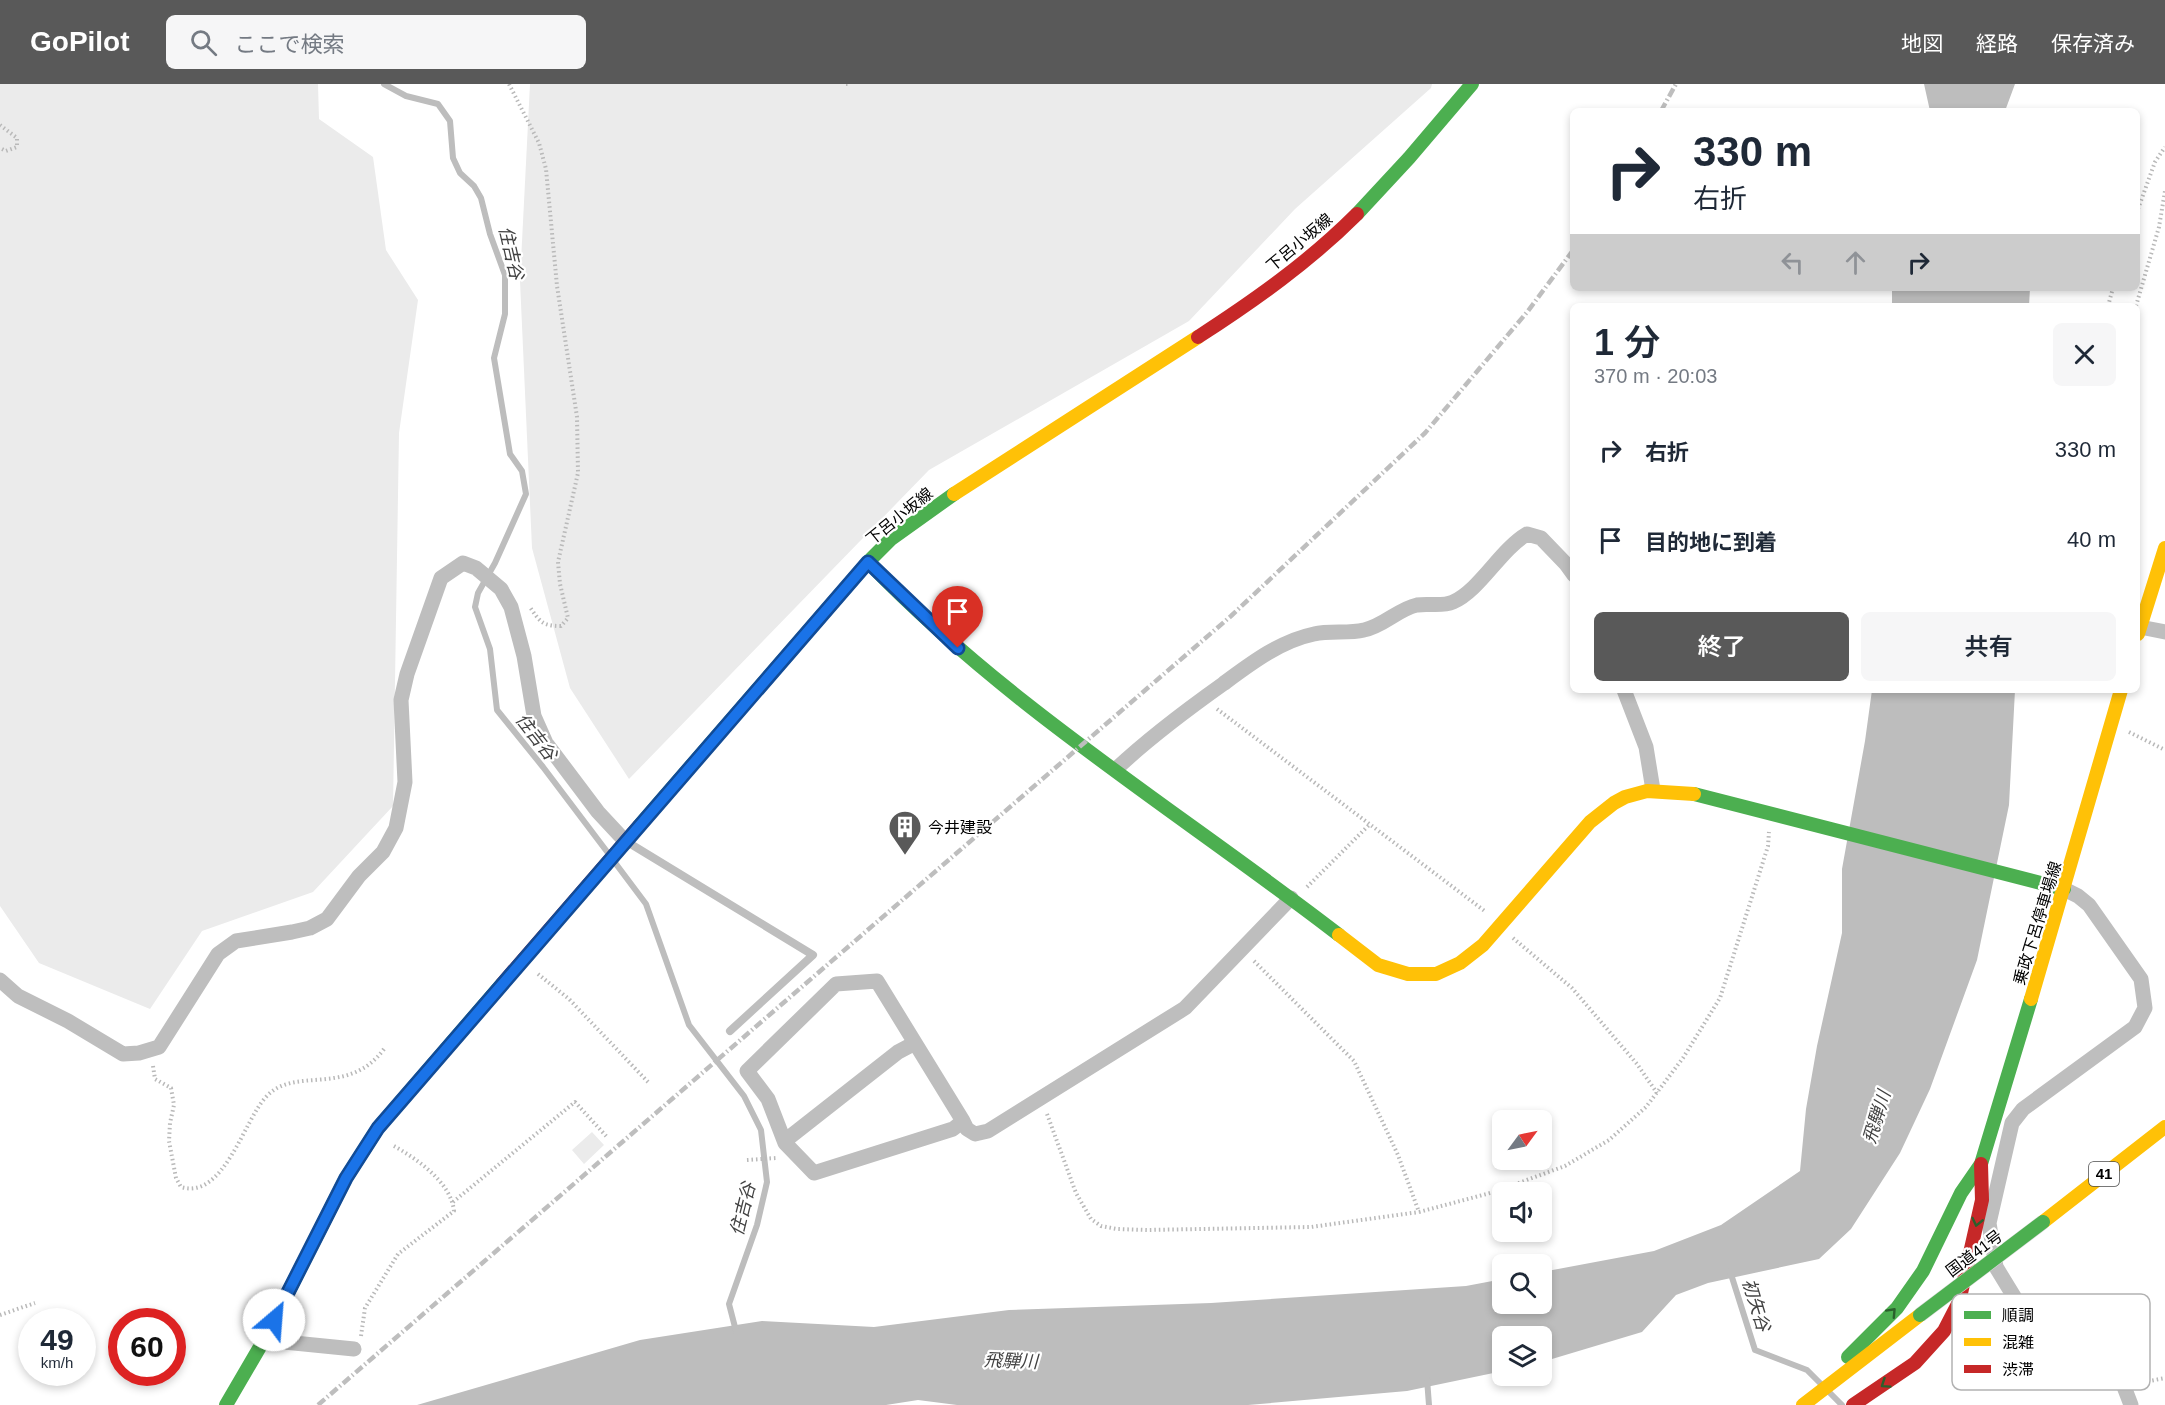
<!DOCTYPE html>
<html lang="ja">
<head>
<meta charset="utf-8">
<style>
  body { margin:0; font-family:Arial,"Noto Sans JP",sans-serif; background:#f6f6f7; color:#1f2937; height:100vh; display:flex; flex-direction:column; font-size:22px; white-space:nowrap }
  * { box-sizing:border-box; margin:0 }
  p { font-size:20px; color:#747a83 }
  .icon { flex:none; width:33px; height:33px; fill:none; stroke:currentColor; stroke-width:2; stroke-linecap:round; stroke-linejoin:round }
  .map { position:relative; flex:1; overflow:hidden }
  .panel { position:absolute; left:1570px; top:219px; width:570px; height:390px; display:flex; flex-direction:column; background:#fff; border-radius:9px; box-shadow:0 3px 9px #0003 }
  .panel>* { flex:none }
  .banner { position:absolute; left:1570px; top:24px; width:570px; height:183px; border-radius:9px; box-shadow:0 3px 9px #0003; background:#fff; color:#1f2937; overflow:hidden }
  .needle { width:39px; rotate:57deg }
  .buttons { position:absolute; left:1492px; top:1026px; display:grid; gap:12px }
  .buttons a { display:grid; place-items:center; width:60px; height:60px; border-radius:9px; background:#fff; box-shadow:0 3px 9px #0003; font-size:30px }
  .speed { position:absolute; left:18px; top:1224px; display:flex; gap:12px; font-size:30px; font-weight:700; text-align:center }
  .speed>* { display:grid; place-content:center; width:78px; height:78px; border-radius:50%; background:#fff; box-shadow:0 3px 9px #0003; line-height:1 }
  .speed small { font-size:15px; font-weight:400 }
  .speed .limit { border:9px solid #d22; background:#fff; color:#111 }
  .pin { position:absolute; display:grid; place-items:center; width:51px; height:51px; color:#fff; margin:-62px -26px; border-radius:50% 50% 50% 0; rotate:-45deg; box-shadow:0 0 6px #0007 }
  .pin .icon { rotate:45deg }
  .me { position:absolute; width:66px; margin:-33px; rotate:27deg; stroke-linejoin:round; filter:drop-shadow(0 0 4px #0008) }
  .turn { display:flex; align-items:center; gap:21px; height:126px; padding:0 24px; font-size:27px }
  .turn .icon { width:78px; height:78px; stroke-width:2.5 }
  .turn b { display:block; font-size:42px; line-height:51px }
  .lanes { display:flex; align-items:center; height:57px; padding:0 24px; background:#0003; justify-content:center; gap:30px; direction:ltr }
  .lanes .off { opacity:.35 }
  .round { display:grid; place-items:center; flex:none; width:63px; height:63px; border-radius:9px; background:#f6f6f7 }
  .overview { display:flex; align-items:center; justify-content:space-between; height:102px; padding:0 24px }
  h1 { font-size:36px; font-weight:600; line-height:45px }
  .action { display:flex; gap:12px; margin-top:auto; padding:12px 24px }
  .action a { flex:1; height:69px; border-radius:9px; background:#595959; color:#fff; font-size:24px; font-weight:600; line-height:69px; text-align:center }
  .action a+a { background:#f6f6f7; color:#1f2937 }
  ul { padding:0; list-style:none }
  li { display:flex; align-items:center; gap:18px; height:90px; padding:0 24px }
  li div { flex:1 }
  li b { display:block; font-size:22px }
  li em { font-style:normal }
  header { display:flex; align-items:center; gap:36px; box-sizing:border-box; height:84px; padding:0 30px; background:#595959; color:#fff }
  header strong { font-size:28px }
  nav { display:flex; gap:33px; margin-inline-start:auto; font-size:21px }
  .search { width:420px; height:54px; background:#f6f6f7; display:flex; align-items:center; gap:15px; box-sizing:border-box; padding:0 21px; border-radius:9px; color:#747a83; font-size:22px }
  .map>svg:first-child { display:block }
  .green { fill:#ebebeb }
  .water { fill:#bdbdbd }
  .lines { fill:none; stroke-linecap:round; stroke-linejoin:round }
  .stream { stroke:#bdbdbd; stroke-width:6 }
  .path { stroke:#b9b9b9; stroke-width:4; stroke-dasharray:1.5 3; stroke-linecap:butt }
  .lane { stroke:#bebebe; stroke-width:8 }
  .street { stroke:#bebebe; stroke-width:15 }
  .fast { stroke:#4caf50; stroke-width:14 }
  .slow { stroke:#ffc107; stroke-width:14 }
  .jam { stroke:#c62828; stroke-width:14 }
  .rail { stroke:#bebebe; stroke-width:4.5; stroke-dasharray:9 3 1.5 3; stroke-linecap:butt }
  .fast-bridge-casing { stroke:#dbdbdb; stroke-width:15; stroke-linecap:butt }
  .fast-bridge { stroke:#4caf50; stroke-width:14 }
  .oneway { stroke:#2a602c }
  .route-casing { stroke:#114b97; stroke-width:15 }
  .route { stroke:#1a73e8; stroke-width:10 }
  .labels { text-anchor:middle; stroke-width:4.5; stroke-linejoin:round; paint-order:stroke }
  .shield { fill:#fff; stroke:#4c4c4c; stroke-width:1.5 }
  .shield-label { font-size:15px; font-weight:bold; fill:#000 }
  .street-label { font-size:16px; fill:#000; stroke:#fff }
  .poi-label { font-size:16px; fill:#000; stroke:#fff; text-anchor:start }
  .water-label { font-size:18px; font-style:italic; fill:#424242; stroke:#fff }
  .key { fill:#fff; stroke:#b2b2b2; stroke-width:1.5 }
  .key-label { font-size:16px; fill:#000 }
</style>
</head>
<body>
<header>
<strong>GoPilot</strong>
<div class="search"><svg class="icon" aria-label="search" viewBox="0 0 24 24"><circle cx="10" cy="10" r="6"/><path d="M15 15l6 6"/></svg>ここで検索</div>
<nav><a>地図</a><a>経路</a><a>保存済み</a></nav>
</header>
<div class="map">
<svg width="2165" height="1321" viewBox="0 0 2165 1321">
  <rect width="100%" height="100%" fill="#fff"/>
  <path class="green" d="M0,0H318L319,35L373,73L386,166L418,216L399,349L393,722L313,808L202,847L150,925L39,879L0,822Z
    M530,0H1432L1431,4L1295,125L1189,237L929,386L629,695L570,604L532,464L520,197Z
    M592,1048L604,1061L584,1080L572,1066Z"/>
  <path class="water" d="M1924,0H2015L2005,27H1930Z
    M1892,204H2030L2029,222H1892Z
    M1872,606H2015L2009,721L1977,876L1930,1005L1900,1069L1851,1145L1819,1175L1708,1199L1676,1211L1642,1248L1542,1278V1252H1503V1287L1407,1307L1248,1321H957L918,1316L886,1321H417L640,1256L762,1237L874,1243L1009,1226L1211,1219L1466,1202L1503,1195V1220H1542V1188L1654,1167L1721,1141L1800,1087L1806,1025L1817,962L1842,849V785L1865,657Z"/>
  <g class="lines">
    <path class="stream" d="M384,0L406,12L438,20L450,37L453,74L460,89L474,102L481,114L490,150L505,191V230L494,274L510,370L522,387L526,410L495,479L478,509L475,523L490,565L497,626L543,683L608,769
      M616,780L646,820L689,941L744,1012L761,1046L767,1098L757,1141L729,1220L736,1247
      M1730,1187L1755,1266L1807,1286L1820,1299
      M1427,1295L1429,1321
      M1830,1309L1842,1321"/>
    <path class="path" d="M509,0L539,59L546,85L557,202L577,333L578,389L558,478L560,500L568,534L561,542C541,542 540,537 529,522
      M846,0H849
      M0,41L17,54V63L6,67L0,64
      M2138,125L2155,78L2165,63
      M2108,222L2113,204
      M2136,222L2159,143L2165,107
      M1217,625L1486,828
      M2129,648L2165,666
      M1307,803L1370,740
      M1513,854L1572,904L1637,980L1657,1009
      M1254,877L1354,977L1398,1071L1419,1128L1494,1108L1565,1082L1609,1056L1646,1023L1683,974L1720,914L1768,762L1769,748
      M538,890L569,915L648,998
      M153,982L155,995L171,1004L174,1021L170,1039L169,1057L176,1094L181,1103C224,1116 244,1036 266,1013C294,981 348,1014 384,965
      M1047,1030L1076,1109L1091,1135L1101,1142L1117,1145L1147,1146L1311,1143L1419,1128
      M747,1076L776,1074
      M453,1118L575,1018L607,1053
      M0,1231L35,1219
      M361,1252L365,1224L398,1170L454,1127C451,1098 416,1074 392,1061
      M2139,1299L2165,1294"/>
    <path class="lane" d="M629,759L813,871L730,947"/>
    <path class="street" d="M2140,543L2165,548
      M1624,606L1646,663L1653,706
      M1116,685C1149,654 1185,627 1223,600C1250,580 1280,557 1314,550C1330,546 1348,550 1364,546C1384,542 1398,525 1417,521C1429,519 1442,523 1453,518C1480,506 1500,466 1527,450L1541,454L1566,480L1574,491
      M2064,805L2078,812L2089,821L2141,895L2145,924L2135,943L2023,1025L2012,1039L1989,1139L1996,1183L2021,1224L2046,1247L2086,1261L2108,1272L2123,1300L2131,1321
      M0,896L18,912L68,937L123,970L139,969L159,963L218,870L236,857L292,848L310,844L327,835L359,792L383,768L396,744L405,698L401,616L407,590L441,494L463,479L476,484L501,505L511,523L524,572L534,632L546,659L598,728L625,757
      M963,1037L953,1045L814,1089L785,1059L768,1015L747,987L836,900L877,897L963,1037L967,1045L975,1050L988,1047L1185,924L1291,814
      M784,1056L791,1052L898,968L915,959
      M264,1256L354,1265"/>
    <path class="fast" d="M1357,130L1409,74L1472,0
      M868,478C1007,623 1181,729 1339,851
      M1694,710L2064,805
      M639,742L868,478L891,455L954,410
      M1848,1273L1897,1224L1923,1187L1961,1109L1981,1080L2031,915
      M226,1321L264,1256L346,1094L378,1044L502,900"/>
    <path class="slow" d="M954,410L1198,253
      M2138,550L2165,464
      M1339,851L1378,881L1408,890H1436L1460,879L1483,861L1590,738L1614,719L1625,713L1647,707L1694,710
      M2031,915L2121,606
      M2043,1138L2165,1043
      M1803,1321L1920,1231"/>
    <path class="jam" d="M1198,253C1255,216 1309,178 1357,130
      M502,900L639,742
      M1853,1321L1915,1279L1944,1247L1959,1218L1982,1116L1981,1080"/>
    <path class="rail" d="M1661,27L1676,0
      M318,1321L1231,532L1425,349L1528,227L1574,165"/>
    <g class="fast-bridge-casing">
      <path id="fast-bridge" d="M1920,1231L2043,1138"/>
    </g>
    <use href="#fast-bridge" class="fast-bridge"/>
  </g>
  <defs><path id="oneway-chevron" d="M-2-3.5L2.5 0L-2 3.5" fill="none" stroke-width="1.6" stroke-linecap="round" stroke-linejoin="round" transform="scale(1.5)"/></defs>
  <g class="oneway">
    <use href="#oneway-chevron" transform="translate(1977 1138) rotate(103)"/>
    <use href="#oneway-chevron" transform="translate(1892 1228) rotate(-47)"/>
    <use href="#oneway-chevron" transform="translate(1885 1300) rotate(146)"/>
  </g>
  <g class="lines">
    <g class="route-casing">
      <path id="route" d="M274,1236L346,1094L378,1044L868,478L958,564"/>
    </g>
    <use href="#route" class="route"/>
  </g>
  <defs>
    <g id="building-pin" transform="scale(1.725)"><path d="M0 17L-7.5 6A9.5 9.5 0 1 1 7.5 6Z" fill="#595959" stroke="#fff"/><path d="M-4-6H4V6H1V3H-1V6H-4ZM-2.5-4.3h1.7v1.8h-1.7ZM.8-4.3h1.7v1.8H.8ZM-2.5-1h1.7V.8h-1.7ZM.8-1h1.7V.8H.8Z" fill="#fff"/></g>
  </defs>
  <g fill-rule="evenodd">
    <use href="#building-pin" x="905" y="743"/>
  </g>
  <g class="labels">
    <rect class="shield" x="2089" y="1078" width="30" height="24" rx="4.5"/>
    <g class="shield-label">
      <text x="2104" y="1095">41</text>
    </g>
    <g class="street-label">
      <text transform="translate(1299 158) rotate(-40)" y="6">下呂小坂線</text>
      <text transform="translate(899 432) rotate(-39)" y="6">下呂小坂線</text>
      <text transform="translate(2037 839) rotate(-73)" y="6">乗政下呂停車場線</text>
      <text transform="translate(1974 1169) rotate(-37)" y="6">国道41号</text>
    </g>
    <g class="poi-label">
      <text x="928" y="749">今井建設</text>
    </g>
    <g class="water-label">
      <text transform="translate(511 169) rotate(77)" y="6">住吉谷</text>
      <text transform="translate(536 653) rotate(52)" y="6">住吉谷</text>
      <text transform="translate(1877 1033) rotate(-73)" y="6">飛騨川</text>
      <text transform="translate(743 1125) rotate(-76)" y="6">住吉谷</text>
      <text transform="translate(1756 1221) rotate(73)" y="6">初矢谷</text>
      <text transform="translate(1011 1277) rotate(2)" y="6">飛騨川</text>
    </g>
  </g>
  <rect x="1952" y="1210" width="198" height="96" rx="9" class="key"/>
  <rect x="1964" y="1227" width="27" height="8" fill="#4caf50"/>
  <rect x="1964" y="1254" width="27" height="8" fill="#ffc107"/>
  <rect x="1964" y="1281" width="27" height="8" fill="#c62828"/>
  <g class="key-label">
    <text x="2002" y="1237">順調</text>
    <text x="2002" y="1264">混雑</text>
    <text x="2002" y="1291">渋滞</text>
  </g>
</svg>
<div class="buttons">
<a><svg class="needle" viewBox="-14 -14 28 28"><path d="M0-13l5 13h-10z" fill="#e53935"/><path d="M0 13l5-13h-10z" fill="#747a83"/></svg></a>
<a><svg class="icon" aria-label="sound" viewBox="0 0 24 24"><path d="M4 9h4l5-4v14l-5-4H4zM17 9q2 3 0 6"/></svg></a>
<a><svg class="icon" aria-label="search" viewBox="0 0 24 24"><circle cx="10" cy="10" r="6"/><path d="M15 15l6 6"/></svg></a>
<a><svg class="icon" aria-label="layers" viewBox="0 0 24 24"><path d="M12 4l9 5-9 5-9-5zM3 14l9 5 9-5"/></svg></a>
</div>
<div class="speed"><div>49<small>km/h</small></div><div class="limit">60</div></div>
<div class="pin" style="left:958px;top:564px;background:#d93025"><svg class="icon" aria-label="arrive" viewBox="0 0 24 24"><path d="M6 21V4h12l-3 4 3 4H6"/></svg></div>
<svg class="me" style="left:274px;top:1236px" viewBox="-20 -20 40 40"><circle r="19" fill="#fff"/><path d="M0-13L10 11 0 6-10 11z" fill="#1a73e8"/></svg>
<div class="banner">
<div class="turn"><svg class="icon" aria-label="right" viewBox="0 0 24 24"><path d="M7 20v-9h11M14 6l5 5-5 5"/></svg><div><b>330 m</b>右折</div></div>
<div class="lanes"><svg class="icon off" aria-label="left" viewBox="0 0 24 24"><path d="M17 20v-9H6M10 6l-5 5 5 5"/></svg><svg class="icon off" aria-label="ahead" viewBox="0 0 24 24"><path d="M12 20V5M6 11l6-6 6 6"/></svg><svg class="icon" aria-label="right" viewBox="0 0 24 24"><path d="M7 20v-9h11M14 6l5 5-5 5"/></svg></div>
</div>
<section class="panel">
<div class="overview"><div><h1>1 分</h1><p>370 m · 20:03</p></div><a class="round"><svg class="icon" aria-label="close" viewBox="0 0 24 24"><path d="M6 6l12 12M18 6L6 18"/></svg></a></div>
<ul>
<li><svg class="icon" aria-label="right" viewBox="0 0 24 24"><path d="M7 20v-9h11M14 6l5 5-5 5"/></svg><div><b>右折</b></div><em>330 m</em></li>
<li><svg class="icon" aria-label="arrive" viewBox="0 0 24 24"><path d="M6 21V4h12l-3 4 3 4H6"/></svg><div><b>目的地に到着</b></div><em>40 m</em></li>
</ul>
<div class="action"><a>終了</a><a>共有</a></div>
</section>
</div>
</body>
</html>
